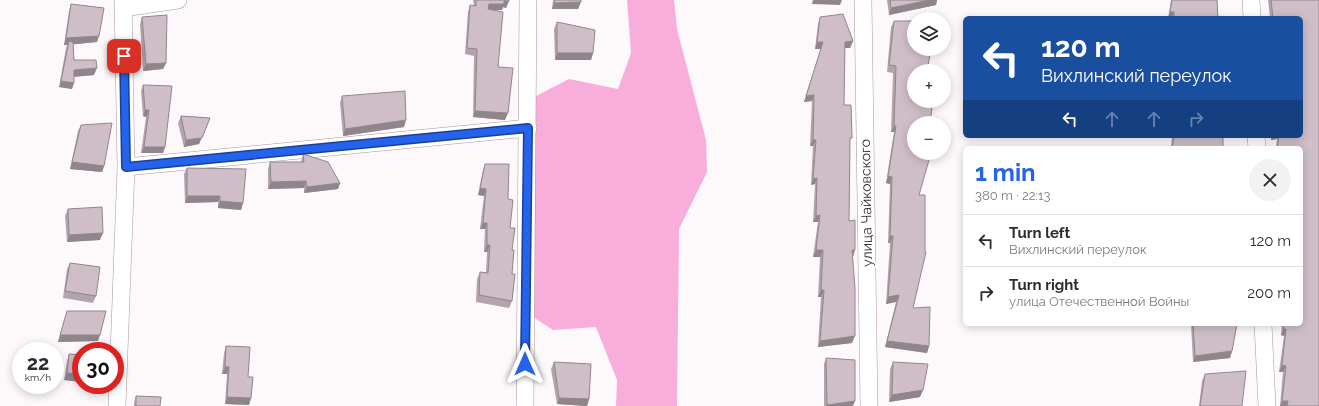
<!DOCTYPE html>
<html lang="en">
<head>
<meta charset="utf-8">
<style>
  body { margin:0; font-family:Raleway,sans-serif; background:#f2f2f3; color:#2b2b33; height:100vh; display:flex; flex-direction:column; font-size:15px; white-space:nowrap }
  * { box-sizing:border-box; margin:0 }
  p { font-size:13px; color:#7c7c81 }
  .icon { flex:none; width:22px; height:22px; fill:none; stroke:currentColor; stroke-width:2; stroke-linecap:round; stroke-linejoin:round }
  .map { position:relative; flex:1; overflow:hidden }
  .panel { position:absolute; left:963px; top:146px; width:340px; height:180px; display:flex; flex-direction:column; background:#fff; border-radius:6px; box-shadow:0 2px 10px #0003 }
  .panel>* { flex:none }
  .guide { position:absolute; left:963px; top:16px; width:340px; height:122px; border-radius:6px; box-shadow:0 2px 10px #0003; background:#1a4fa0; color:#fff; overflow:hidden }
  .tools { position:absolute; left:907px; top:12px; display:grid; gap:8px }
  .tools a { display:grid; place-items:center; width:44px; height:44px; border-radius:50%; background:#fff; box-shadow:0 2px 10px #0003; font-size:20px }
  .speed { position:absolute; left:12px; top:342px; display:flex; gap:8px; font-size:20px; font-weight:700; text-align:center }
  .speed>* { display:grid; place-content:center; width:52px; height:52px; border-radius:50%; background:#fff; box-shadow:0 2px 10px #0003; line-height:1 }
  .speed small { font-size:10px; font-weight:400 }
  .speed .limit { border:6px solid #d22; background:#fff; color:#111 }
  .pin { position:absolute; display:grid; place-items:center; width:34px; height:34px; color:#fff; margin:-17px; border-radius:8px; box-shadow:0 2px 6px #0006 }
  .me { position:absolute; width:44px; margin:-22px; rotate:0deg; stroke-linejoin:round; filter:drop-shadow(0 0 3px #0008) }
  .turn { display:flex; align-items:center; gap:14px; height:84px; padding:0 12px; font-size:18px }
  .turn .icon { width:52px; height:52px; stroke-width:2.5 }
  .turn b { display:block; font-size:28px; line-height:34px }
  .lanes { display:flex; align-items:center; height:38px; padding:0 12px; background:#0003; justify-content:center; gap:20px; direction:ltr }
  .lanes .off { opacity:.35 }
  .round { display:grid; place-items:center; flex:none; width:42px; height:42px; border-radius:21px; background:#f2f2f3 }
  .headline { display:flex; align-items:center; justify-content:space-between; height:68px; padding:0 12px }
  h1 { font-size:24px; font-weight:700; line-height:30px; color:#2563eb }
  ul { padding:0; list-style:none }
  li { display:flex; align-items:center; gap:12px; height:52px; padding:0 12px; border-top:1px solid #e1e1e2 }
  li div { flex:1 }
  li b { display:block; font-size:15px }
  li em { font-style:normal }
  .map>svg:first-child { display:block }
  .green { fill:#f8adda }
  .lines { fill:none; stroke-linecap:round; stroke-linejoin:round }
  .minor-casing { stroke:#a6969f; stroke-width:18 }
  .minor { stroke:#fff; stroke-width:17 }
  .wall { fill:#b2a3ac }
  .shaded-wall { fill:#91858c }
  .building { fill:#cfbec8; stroke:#91858c }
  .route-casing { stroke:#184099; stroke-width:10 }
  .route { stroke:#2563eb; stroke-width:7 }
  .labels { text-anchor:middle; stroke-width:3.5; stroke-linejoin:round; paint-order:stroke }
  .street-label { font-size:14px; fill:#332c30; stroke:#fff }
</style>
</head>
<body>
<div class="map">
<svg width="1319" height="406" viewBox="0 0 1319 406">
  <rect width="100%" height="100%" fill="#fdf9fb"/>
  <path class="green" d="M627,0H674L677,29L706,140L707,172L679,229L677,406H616L617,380L596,327L553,330L521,309L536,96L569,79L618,89L631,53Z"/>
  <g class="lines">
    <g class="minor-casing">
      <path id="minor" d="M863,0L869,406
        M1251,0L1252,18
        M123,8L178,0
        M1256,136L1257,148
        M126,167L528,128
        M1263,324L1267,406
        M117,406L126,167L123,0
        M525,406L528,0"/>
    </g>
    <use href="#minor" class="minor"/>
  </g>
  <path class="wall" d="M473,0H509L506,8L503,7L502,10H493L498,67L505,120L473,117L474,56L465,54L468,12L470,5L474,6Z
    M553,0H581L578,9H552Z
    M887,0H937L936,5L889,15Z
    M1171,0H1217L1218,18H1168Z
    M1268,0H1319V406H1280L1283,372H1279L1284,336L1281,335L1282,324H1301V148H1276L1277,139L1271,140V136H1301V18H1270Z
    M71,4L97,42L73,44L74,60L94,75L74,77L72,89L59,87L66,48L67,45H64L69,11Z
    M142,17L166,63L163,69L143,71L140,24Z
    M820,17L853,41L850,48H845L844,105L850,144L849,221L853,256L852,343L818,347L821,297H818L820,257H813L818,222H813L815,184L811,185L813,146H810L812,101L804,102L821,49H815L818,24Z
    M894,21L914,71L919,195L913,308L929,346L927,353L885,347L896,302L886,304L890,243H888L890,184L886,183L894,132H891L893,73L887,72L891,27Z
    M557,22L593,53L591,60H555L554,29Z
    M143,85L165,147L163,153H141L146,117L143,116L141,91Z
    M342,96L404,127L343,136L340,103Z
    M181,116L210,118L199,144L184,147L178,123Z
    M81,125L104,166L102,172L70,169L78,131Z
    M1172,136H1223V148H1171Z
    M303,154L340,183L338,189L304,193V188L268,189V169L270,162H301Z
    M485,164L508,199L512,250V301L509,308L476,302L477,279L480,272H486L487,252H484L485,229H480L484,196L478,195L483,170Z
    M187,168L243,203L241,210L218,208V202L185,203L184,174Z
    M68,209L100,240L67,242L65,216Z
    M70,263L96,296L93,303L63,298L67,269Z
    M67,311L98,341L58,342Z
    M1191,324H1237L1232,351L1230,358L1193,362Z
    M226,346L248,377L251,398L249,405L225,404L227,374H222L224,353Z
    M69,354L81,355V382L64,380L67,361Z
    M826,358L853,406H824V364Z
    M554,362L589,399L587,406L557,404L551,369Z
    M893,362L923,390L920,397L889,402L890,369Z
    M1205,374L1242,406H1199L1202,381Z
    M136,396L160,406H134V403Z"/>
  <path class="shaded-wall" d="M813,0H842L840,5L812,4Z
    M929,0H937L936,5L889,15L891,8Z
    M504,1H509L506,8L503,7L502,10H486L489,4Z
    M581,2L578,9H552L554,3Z
    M1170,12H1174L1172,18H1168Z
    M99,36L97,42L68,45L69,41L67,45H64L66,38Z
    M853,41L850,48H843L845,42Z
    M817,42H823L821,49H815Z
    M557,53H593L591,60H555Z
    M166,63L163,69L143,71L146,64Z
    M97,68L94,75L71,77L74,70Z
    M61,81L74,83L72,89L59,87Z
    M814,95L812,101L804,102L806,96Z
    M145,110H149L146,117L143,116Z
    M475,111L508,113L505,120L473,117Z
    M210,118L199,144L184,147L186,140Z
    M406,120L404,127L343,136L345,129Z
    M894,126H896L894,132H891Z
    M1272,136H1278L1277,139L1271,140Z
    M813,140H816L813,146H810Z
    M144,147H165L163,153H141Z
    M72,162L104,166L102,172L70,169Z
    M888,176L892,177L890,184L886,183Z
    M817,178L815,184L811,185L813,179Z
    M306,181L304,188L268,189L271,182Z
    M340,183L338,189L304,193L307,187Z
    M480,188L486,189L484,196L478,195Z
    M187,196H220L218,202L185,203Z
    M220,201L243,203L241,210L218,208Z
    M820,215L818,222H813L816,216Z
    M483,223H487L485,229H480Z
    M103,233L100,240L67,242L69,235Z
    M890,236H893L890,243H888Z
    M487,245H490L487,252H484Z
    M816,250H823L820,257H813Z
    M852,250H855L853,257Z
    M821,290H824L821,297H818Z
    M899,295L896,302L886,304L888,297Z
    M1283,329H1286L1284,336L1281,335Z
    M60,335H100L98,341L58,342Z
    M855,336L852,343L818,347L820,341Z
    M887,341L929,346L927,353L885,347Z
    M1232,351L1230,358L1193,362L1195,356Z
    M1282,365L1286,366L1283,372H1279Z
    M225,367H229L227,374H222Z
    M67,373L81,375V382L64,380Z
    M923,390L920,397L889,402L892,395Z
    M227,397L251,398L249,405L225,404Z
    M559,398L589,399L587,406L557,404Z
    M855,401L853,406H826L827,405Z
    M1282,401H1288L1286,406H1280Z"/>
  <path class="building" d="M476,0H509V1H504V4H489L488,9L503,12L498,67L513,68L508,113L475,111L477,49L467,48L470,5L476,6Z
    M555,0H581V2L554,3Z
    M890,0H929L891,8Z
    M1172,0H1217L1218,18H1174V12H1170Z
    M1271,0H1319V406H1287L1288,401H1282L1286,366L1282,365L1286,329H1283L1284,324H1301V148H1277L1279,136H1301V18H1273Z
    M71,4L104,8L99,36L66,38Z
    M843,14L853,41L845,42L844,105H851L852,138H850L849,221L855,220V250H852L855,288V336L820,341L824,290H821L823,250H816L820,215L816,216L817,178L813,179L816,140H813L814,95L806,96L823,42H817L820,17Z
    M167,15L166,63L146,64L142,17Z
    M894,21H914V49H931L927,71H914V101H933L930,123H914V153H931L919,195H925V252H926L913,308L930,307L929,346L887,341L899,295L888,297L893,236H890L892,177L888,176L896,126H894L896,66L889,65Z
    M557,22L595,30L593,53H557Z
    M69,41L73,42L74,60H96L97,68L74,70V83L61,81Z
    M143,85L172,86L165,147H144L149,110H145Z
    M405,91L406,120L345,129L342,96Z
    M181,116L210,118L202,138L186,140Z
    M112,123L104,166L72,162L81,125Z
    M1174,136H1223V148H1172Z
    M303,154L328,162L340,183L307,187L306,181L271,182L270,162H304Z
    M485,164H509L508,199L513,200L510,228H515L512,250H514L512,274H515L512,301L479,295L480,272L488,273L490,245H487V223H483L486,189L480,188Z
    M187,168L246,169L243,203L220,201V196H187Z
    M102,207L103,233L69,235L68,209Z
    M70,263L100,267L96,296L65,291Z
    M67,311H106L100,335H60Z
    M1193,324H1237L1232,351L1195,356Z
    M226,346L250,347L248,377H253L251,398L227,397L229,367H225Z
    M69,354L81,355V375L67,373Z
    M826,358L855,360V401L827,405Z
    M554,362L591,364L589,399L559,398Z
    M893,362L928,364L923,390L892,395Z
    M1246,371L1242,406H1200L1205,374Z
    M136,396L161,397L160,406H136Z"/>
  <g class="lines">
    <g class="route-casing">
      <path id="route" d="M124,56L126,167L528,128L525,364"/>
    </g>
    <use href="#route" class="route"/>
  </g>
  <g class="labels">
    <g class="street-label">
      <text transform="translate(866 203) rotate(-91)" y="5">улица Чайковского</text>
    </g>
  </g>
</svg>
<div class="tools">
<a><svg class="icon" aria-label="layers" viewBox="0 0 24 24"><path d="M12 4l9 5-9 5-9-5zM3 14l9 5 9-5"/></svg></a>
<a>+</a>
<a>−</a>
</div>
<div class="speed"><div>22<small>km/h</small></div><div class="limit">30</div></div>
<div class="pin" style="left:124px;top:56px;background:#d93025"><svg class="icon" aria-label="arrive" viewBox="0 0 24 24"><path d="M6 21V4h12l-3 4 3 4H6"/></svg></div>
<svg class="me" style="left:525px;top:364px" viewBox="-20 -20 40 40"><path d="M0-17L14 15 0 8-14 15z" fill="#2563eb" stroke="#fff" stroke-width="4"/></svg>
<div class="guide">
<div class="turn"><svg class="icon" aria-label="left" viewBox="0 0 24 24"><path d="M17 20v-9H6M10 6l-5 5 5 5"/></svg><div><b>120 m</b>Вихлинский переулок</div></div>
<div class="lanes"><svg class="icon" aria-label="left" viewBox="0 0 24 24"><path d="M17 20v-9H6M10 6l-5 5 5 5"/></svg><svg class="icon off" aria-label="ahead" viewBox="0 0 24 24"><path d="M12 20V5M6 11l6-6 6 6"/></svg><svg class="icon off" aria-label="ahead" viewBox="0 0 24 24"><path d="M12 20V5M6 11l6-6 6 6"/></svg><svg class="icon off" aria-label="right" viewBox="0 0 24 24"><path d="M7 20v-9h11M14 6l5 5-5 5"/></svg></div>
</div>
<section class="panel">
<div class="headline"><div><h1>1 min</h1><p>380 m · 22:13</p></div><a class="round"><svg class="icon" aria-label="close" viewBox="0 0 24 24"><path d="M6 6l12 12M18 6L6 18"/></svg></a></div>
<ul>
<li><svg class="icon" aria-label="left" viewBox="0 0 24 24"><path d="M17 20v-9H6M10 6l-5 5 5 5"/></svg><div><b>Turn left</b><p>Вихлинский переулок</p></div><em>120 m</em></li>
<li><svg class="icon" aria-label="right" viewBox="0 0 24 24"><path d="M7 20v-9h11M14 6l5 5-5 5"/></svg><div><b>Turn right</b><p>улица Отечественной Войны</p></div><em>200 m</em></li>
</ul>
</section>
</div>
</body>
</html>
